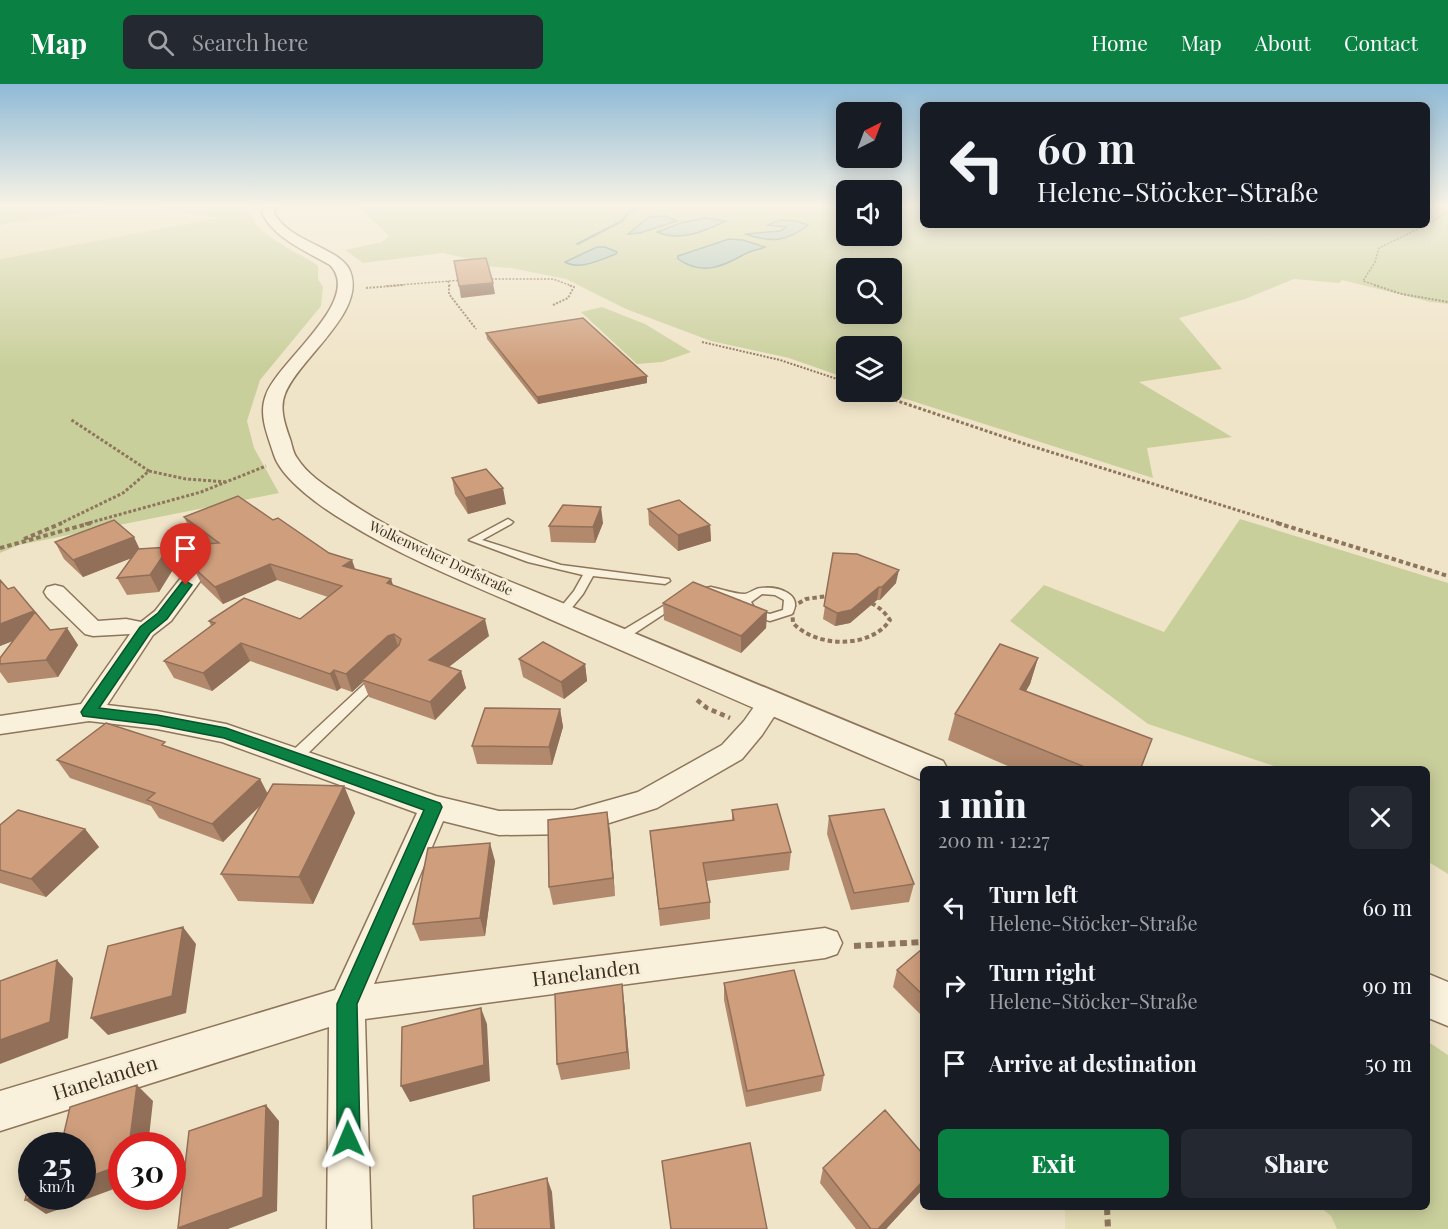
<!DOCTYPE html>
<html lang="en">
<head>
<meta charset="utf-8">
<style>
  body { margin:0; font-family:"Playfair Display",serif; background:#242831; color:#f1f3f6; height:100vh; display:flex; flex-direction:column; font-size:22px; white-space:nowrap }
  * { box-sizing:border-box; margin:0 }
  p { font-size:20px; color:#9ea1a6 }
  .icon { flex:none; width:33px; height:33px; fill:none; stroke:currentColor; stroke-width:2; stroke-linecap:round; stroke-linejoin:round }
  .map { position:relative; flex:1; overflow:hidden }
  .details { position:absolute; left:920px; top:682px; width:510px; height:444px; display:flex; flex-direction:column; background:#171b24; border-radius:9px; box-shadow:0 3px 15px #0003 }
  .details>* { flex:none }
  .hud { position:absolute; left:920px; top:18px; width:510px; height:126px; border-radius:9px; box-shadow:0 3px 15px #0003; background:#171b24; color:#f1f3f6; overflow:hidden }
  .needle { width:39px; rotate:42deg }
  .controls { position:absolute; left:836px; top:18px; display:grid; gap:12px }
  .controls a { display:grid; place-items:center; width:66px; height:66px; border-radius:9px; background:#171b24; box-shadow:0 3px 15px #0003; font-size:30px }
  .speed { position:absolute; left:18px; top:1048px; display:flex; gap:12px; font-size:30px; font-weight:700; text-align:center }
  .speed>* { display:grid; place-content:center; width:78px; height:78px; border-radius:50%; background:#171b24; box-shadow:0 3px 15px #0003; line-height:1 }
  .speed small { font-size:15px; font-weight:400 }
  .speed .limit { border:9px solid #d22; background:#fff; color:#111 }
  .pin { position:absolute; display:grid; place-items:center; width:51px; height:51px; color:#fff; margin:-62px -26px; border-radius:50% 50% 50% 0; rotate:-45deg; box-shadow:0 0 6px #0007 }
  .pin .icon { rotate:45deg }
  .me { position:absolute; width:66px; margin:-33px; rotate:359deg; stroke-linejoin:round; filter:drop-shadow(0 0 4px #0008) }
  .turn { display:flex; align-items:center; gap:21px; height:126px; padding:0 18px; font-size:27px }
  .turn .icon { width:78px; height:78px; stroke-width:2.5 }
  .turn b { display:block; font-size:42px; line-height:51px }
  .round { display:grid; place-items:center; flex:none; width:63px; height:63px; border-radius:9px; background:#242831 }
  .overview { display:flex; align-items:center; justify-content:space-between; height:102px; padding:0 18px }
  h1 { font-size:36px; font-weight:800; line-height:45px }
  .primary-button { display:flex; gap:12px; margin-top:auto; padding:12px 18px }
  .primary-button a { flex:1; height:69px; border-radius:9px; background:#0b8043; color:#fff; font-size:24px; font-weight:800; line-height:69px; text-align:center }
  .primary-button a+a { background:#242831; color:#f1f3f6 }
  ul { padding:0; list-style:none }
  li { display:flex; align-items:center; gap:18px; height:78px; padding:0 18px }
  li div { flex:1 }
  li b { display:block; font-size:22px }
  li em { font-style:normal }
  header { display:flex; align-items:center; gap:36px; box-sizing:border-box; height:84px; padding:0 30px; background:#0b8043; color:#fff }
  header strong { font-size:28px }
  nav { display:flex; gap:33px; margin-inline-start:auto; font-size:21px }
  .search { width:420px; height:54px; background:#242831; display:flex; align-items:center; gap:15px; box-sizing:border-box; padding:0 21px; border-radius:9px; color:#9ea1a6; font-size:22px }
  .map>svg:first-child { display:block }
  .farmland { fill:#e6deb5 }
  .green { fill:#c9cf9b; fill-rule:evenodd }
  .water { fill:#a9c4bc; stroke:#6f938a; stroke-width:1.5 }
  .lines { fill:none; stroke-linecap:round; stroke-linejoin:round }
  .stream { fill:#6f938a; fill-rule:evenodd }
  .service-casing { stroke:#8d765c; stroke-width:3 }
  .minor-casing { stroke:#8d765c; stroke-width:3 }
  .tertiary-casing { stroke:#8d765c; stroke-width:3 }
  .path-far5 { stroke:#8d765c; stroke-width:1.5; stroke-dasharray:2 1.5; stroke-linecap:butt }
  .path-far4 { stroke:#8d765c; stroke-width:2; stroke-dasharray:2 1.5; stroke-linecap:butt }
  .path-far3 { stroke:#8d765c; stroke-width:3; stroke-dasharray:3 2; stroke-linecap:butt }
  .path-far2 { stroke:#8d765c; stroke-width:4; stroke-dasharray:4.5 3; stroke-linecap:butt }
  .path-far1 { stroke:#8d765c; stroke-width:4.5; stroke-dasharray:5 4; stroke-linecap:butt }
  .path { stroke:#8d765c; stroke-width:6; stroke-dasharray:7 4.5; stroke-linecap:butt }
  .service { fill:#faf1dc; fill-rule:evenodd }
  .minor { fill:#faf1dc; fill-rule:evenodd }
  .tertiary { fill:#faf1dc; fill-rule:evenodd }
  .wall { fill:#b2896c }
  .shaded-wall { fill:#916f58 }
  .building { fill:#cf9f7d; stroke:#916f58; stroke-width:1.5 }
  .route { fill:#0b8043; stroke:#07532c; stroke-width:1.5 }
  .labels { text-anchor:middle; stroke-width:6; stroke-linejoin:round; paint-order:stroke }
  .far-street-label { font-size:14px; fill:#3d2e20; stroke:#f7eed8 }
  .near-street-label { font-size:20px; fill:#3d2e20; stroke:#f7eed8 }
</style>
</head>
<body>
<header>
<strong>Map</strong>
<div class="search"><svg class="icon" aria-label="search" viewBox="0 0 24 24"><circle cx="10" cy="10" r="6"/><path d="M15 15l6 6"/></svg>Search here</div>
<nav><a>Home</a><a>Map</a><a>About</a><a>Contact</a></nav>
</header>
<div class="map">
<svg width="1448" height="1145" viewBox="0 0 1448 1145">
  <rect width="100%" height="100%" fill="#f0e4c8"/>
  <path class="farmland" d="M111,123H152L221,134L0,175V141Z
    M1065,1124H1321L1331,1132L1337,1145H1065Z"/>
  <path class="green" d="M0,123H111L0,141Z
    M152,123H253C240,145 304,170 318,182V195L323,203L321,222L260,296L247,337L254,364L279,409L19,461L0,469V175L219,134Z
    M359,123H846V152H891V123H922V141H1426L1427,123H1448V220L1430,218L1342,196L1339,199L1294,195L1245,215L1179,234L1222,285L1139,298L1232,353L1147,364L1153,394L884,308H891V262H846V294L789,274L711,257L626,225L566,195L511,184L480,182L473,176L443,169L363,179L345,166L382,158L389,152ZM705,134L725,137L707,146L658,148L681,139ZM729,155L763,161L759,166L697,184L678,175L679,172ZM846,184H891V230H846Z
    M602,223L645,240L691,268L662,278L637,280L581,228Z
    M1240,435L1448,499V790L1427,777L1426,686L1283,685L1148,640L1010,537L1044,501L1164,548Z
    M1427,957L1448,971V1145H1337L1331,1132L1321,1124H1426Z"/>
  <path class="water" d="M665,132L677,137L640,149L628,150L649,133Z
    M705,134L726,137C705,147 680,158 657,148L681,139Z
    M780,136L796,137L808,141C786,158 772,159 745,150L781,147L786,143L768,141Z
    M729,155L743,156L765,163C758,166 749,167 743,171C720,184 701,191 678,175V172Z
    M597,163H605L617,168L616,170C601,175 580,187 565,178Z"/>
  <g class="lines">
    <path class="stream" d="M638,123H641L630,129L623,138L578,161L575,160L621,136L628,127Z"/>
    <g class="service-casing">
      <path id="service" d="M508,435L513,438L511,440L482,456L561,481L669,495L670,497L665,500L593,492L583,510L566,531H558L556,529L574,507L583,491L528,478L469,456Z
        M711,503C721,505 734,510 744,510C749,510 755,504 761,504C778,502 804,510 792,530L770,537L748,531L739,518L741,516L711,509L699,511L694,508L695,506ZM762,510L775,511L784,516L783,526L770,530L756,527L751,518Z
        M675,515L681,518L679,520L623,557H615L613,554L615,551Z
        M378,590L382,591L384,594L382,597L299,678H289L287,674L289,670L374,591Z"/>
    </g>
    <g class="minor-casing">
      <path id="minor" d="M198,479L205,481L209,485L171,537L153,551L107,621L157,627L226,640L436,712L499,727L574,726L638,708L722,661L744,637L761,613L770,610L779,613L783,619L762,651L742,675L657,724L574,750L499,751L443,737L374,900L825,844L837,848L842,859L837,870L825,874L365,935L371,1145H327L329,943L0,1047V1007L335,906L417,729L222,658L157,645L89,637L0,650V632L81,620L130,550L93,552L85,550L47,513L44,508L47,503L55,501L63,503L98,537L126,535L141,538L155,527L191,481Z"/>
    </g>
    <g class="tertiary-casing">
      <path id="tertiary" d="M265,123H275L274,129C289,158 341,164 350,187C367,228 299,274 285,310C279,324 285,341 290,355C292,361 293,369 297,374C307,390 324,401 339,411C413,464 503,493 586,529C705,579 824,628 943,677L948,686H922V696L919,695C796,643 674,589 552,536C483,505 410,478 346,438C324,425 282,396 274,371C268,352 258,331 266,311C278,277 364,216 330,181C306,167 275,155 262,129Z
        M1426,889L1448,898V942L1426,933Z"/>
    </g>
    <path class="path-far5" d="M1426,141L1448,128
      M488,195H553L572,202
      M448,197L450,202
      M386,202L463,196
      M1379,202L1363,197L1375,178L1379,164L1426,141"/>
    <path class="path-far4" d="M449,201V210L476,245
      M1374,201L1402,210L1448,218
      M366,204L404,201
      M553,221L568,214L574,203L568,201
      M702,258L780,276L846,298"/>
    <path class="path-far3" d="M871,308L1028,361L1282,440
      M149,387L186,395L228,398
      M59,440L123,409L149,387L70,335
      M85,440L201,408L266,382"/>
    <path class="path-far2" d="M1277,439L1448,492
      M24,455L62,439
      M0,464L91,439
      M835,511C857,513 877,516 890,536C871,565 816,564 793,539L792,523L806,515Z"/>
    <path class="path-far1" d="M697,616L707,624L730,634"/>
    <path class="path" d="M854,862L922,858
      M1107,1124L1108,1145"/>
    <use href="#service" class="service"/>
    <use href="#minor" class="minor"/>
    <use href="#tertiary" class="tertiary"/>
  </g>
  <path class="wall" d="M486,249L647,292V299L538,320L487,255Z
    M452,394L506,420L468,430L455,410Z
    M648,425L710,441L711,457L678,467L649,441Z
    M184,433L273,436L355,486L391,495L393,501L489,552L449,583L461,587L466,604L435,636L369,613L363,598L352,608L341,604L337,607L250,577L212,607L174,594L164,577L211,542L209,537L300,535L328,513L277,496L223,520L201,499L193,483L199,474L193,461L206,460L192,449Z
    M603,439L595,459L551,458L549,442Z
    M55,458L140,465L169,463L177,479L159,508L127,511L117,494L131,474L83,493L64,475Z
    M833,469L896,499L880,516H877L850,539L835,542L823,535Z
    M0,496L8,505L14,503L50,546L67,544L78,561L58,593L8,599L0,588V574L13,557L0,562Z
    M663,519L767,527L766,544L741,569L664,536Z
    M1038,574L1030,600L1026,607L1140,686H1017L948,656L955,630Z
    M519,575L585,580L587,597L564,615L523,593Z
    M560,625L563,643L552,681L477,680L472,662Z
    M169,663L260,695L268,710L344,702L355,729L313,820L238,817L221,790L261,721L223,758L159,734L151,722L70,694L57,676Z
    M732,726L791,768L789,786L707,797L710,818V835L660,842L650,747L732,736Z
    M829,732L914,800L909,818L851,826L827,750Z
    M0,741L85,745L99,763L46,813L0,799Z
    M610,746L615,812L553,821L549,803Z
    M495,777L485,852L420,857L413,840Z
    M922,865V932L893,903L897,886Z
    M724,899L824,991L821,1007L746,1023L724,916Z
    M624,917L630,985L561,996L557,980Z
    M823,1084L922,1106L886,1145H856L820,1099Z"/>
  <path class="shaded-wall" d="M493,199L495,210L461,214L459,202Z
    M647,292V299L538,320L537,313Z
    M503,404L506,420L468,430L465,414Z
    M601,423L603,439L595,459L593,443Z
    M710,441L711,457L678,467V451Z
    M134,453L142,470L83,493L73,476Z
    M169,463L177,479L159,508L150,491Z
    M352,476L358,493L343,482Z
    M270,480L277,496L223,520L215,503Z
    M899,486L896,499L880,516L882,503Z
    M391,495L396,512L387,499Z
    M879,503L877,516L850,539L835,542L837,529Z
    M34,527L45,544L0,562V540Z
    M767,527L766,544L741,569V552Z
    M485,535L489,552L434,594L429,576Z
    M67,544L78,561L58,593L46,576Z
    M394,550L400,568L362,596L363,598L352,608L346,590L388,552Z
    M241,559L250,577L212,607L203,589Z
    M1038,574L1030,600L1012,631L1020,605Z
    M585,580L587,597L564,615L561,598Z
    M334,586L341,604L337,607L330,590Z
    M461,587L466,604L435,636L430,618Z
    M560,625L563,643L552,681L549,663Z
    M260,695L269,713L223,758L212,740Z
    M344,702L355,729L313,820L299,793Z
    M607,728L610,746L615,812L613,794Z
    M85,745L99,763L46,813L31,795Z
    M490,759L495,777L485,852L480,834Z
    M183,843L196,860L186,929L108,951L91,934Z
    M57,876L73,894L68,954L0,980V956Z
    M622,900L624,917L630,985L627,968Z
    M481,924L487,940L490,997L410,1018L401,1002Z
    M137,1001L153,1017L148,1062H129Z
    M266,1021L279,1037L277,1127L228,1145H179L178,1144Z
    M122,1081V1102L46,1130L25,1116L34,1113H82V1095Z
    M547,1094L552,1108L555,1145H551Z
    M922,1098V1106L886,1145H878Z"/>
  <path class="building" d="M486,174L493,199L459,202L454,177Z
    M583,234L647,292L537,313L486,249Z
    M486,385L503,404L465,414L452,394Z
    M238,412L273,436L278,434L329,469L352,476L343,482L391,495L387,499L485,535L429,576L461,587L430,618L362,596L399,561L401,555L394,550L388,552L346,590L334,586L330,590L241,559L203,589L164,577L215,539L209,537L244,514L300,535L342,502L270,480L215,503L193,483L204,468L193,461L219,459L184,433Z
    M679,416L710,441L678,451L648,425Z
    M563,421L601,423L593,443L549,442Z
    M114,436L134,453L73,476L55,458Z
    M169,463L150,491L117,494L138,465Z
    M833,469L857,470L899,486L882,503H879L851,526L837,529L824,522Z
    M0,496L8,505L14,503L34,527L0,540Z
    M693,498L767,527L741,552L663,519Z
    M35,528L50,546L67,544L46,576L0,580V574Z
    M543,558L585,580L561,598L519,575Z
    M1000,560L1038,574L1020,605L1152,655L1140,686H1092L955,630Z
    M485,624L560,625L549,663L472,662Z
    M106,639L165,658L162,661L260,695L212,740L147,716L155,709L57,676Z
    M273,700L344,702L299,793L221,790Z
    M777,720L791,768L703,779L710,818L659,825L650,747L734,736L732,726Z
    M884,725L914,800L854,809L829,732Z
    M18,726L85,745L31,795L0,786V741Z
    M607,728L613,794L549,803L548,736Z
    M490,759L480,834L413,840L428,764Z
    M183,843L172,912L91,934L108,862Z
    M922,865V910L897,886Z
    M57,876L50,938L0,956V897Z
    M794,886L824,991L747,1007L724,899Z
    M622,900L627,968L557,980L555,910Z
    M481,924L484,981L401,1002L402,943Z
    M137,1001L129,1062H122V1081L82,1095V1062H61L70,1023Z
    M266,1021L263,1113L178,1144L189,1047Z
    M885,1026L922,1069V1098L878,1145H871L823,1084Z
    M750,1059L767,1145H671L662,1077Z
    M32,1086V1113H34L25,1116Z
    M547,1094L551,1145H474L473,1112Z"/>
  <linearGradient id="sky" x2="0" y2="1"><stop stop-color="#8fbad6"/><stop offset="0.43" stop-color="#f8f3e6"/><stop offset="1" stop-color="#f8f3e6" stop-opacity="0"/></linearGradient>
  <rect width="1448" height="283" fill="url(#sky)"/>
  <path class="route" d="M186,497L192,501L167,535L150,549L99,624L157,631L226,644L440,719L442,723L357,920L360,1055L356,1063L348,1066L340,1063L337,1055V920L424,726L224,654L157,641L83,632L81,628L83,625L140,543L158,529L182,498Z"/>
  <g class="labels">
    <g class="far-street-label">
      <text transform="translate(441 474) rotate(25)" y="5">Wolkenweher Dorfstraße</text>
    </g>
    <g class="near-street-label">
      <text transform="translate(586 889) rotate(-7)" y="7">Hanelanden</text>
      <text transform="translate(105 994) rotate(-17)" y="7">Hanelanden</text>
    </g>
  </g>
</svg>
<div class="controls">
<a><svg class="needle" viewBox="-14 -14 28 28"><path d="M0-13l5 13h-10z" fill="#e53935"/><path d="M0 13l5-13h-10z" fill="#9ea1a6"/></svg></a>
<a><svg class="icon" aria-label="sound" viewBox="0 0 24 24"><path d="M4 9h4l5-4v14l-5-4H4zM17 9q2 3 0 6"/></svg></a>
<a><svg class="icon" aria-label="search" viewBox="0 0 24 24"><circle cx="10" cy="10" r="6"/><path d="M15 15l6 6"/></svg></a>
<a><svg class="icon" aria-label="layers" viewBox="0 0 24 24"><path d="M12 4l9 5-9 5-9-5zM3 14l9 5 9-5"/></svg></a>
</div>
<div class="speed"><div>25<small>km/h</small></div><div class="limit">30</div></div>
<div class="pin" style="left:186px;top:501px;background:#d93025"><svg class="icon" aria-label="arrive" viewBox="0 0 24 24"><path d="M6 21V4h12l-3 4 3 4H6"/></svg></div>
<svg class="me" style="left:348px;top:1055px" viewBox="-20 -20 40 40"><path d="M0-17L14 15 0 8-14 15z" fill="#0b8043" stroke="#fff" stroke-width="4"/></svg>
<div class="hud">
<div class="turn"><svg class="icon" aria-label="left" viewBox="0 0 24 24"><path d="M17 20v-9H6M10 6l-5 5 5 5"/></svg><div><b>60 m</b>Helene-Stöcker-Straße</div></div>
</div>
<section class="details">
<div class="overview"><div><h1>1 min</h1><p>200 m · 12:27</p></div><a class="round"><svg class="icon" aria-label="close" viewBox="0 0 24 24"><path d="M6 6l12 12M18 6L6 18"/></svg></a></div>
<ul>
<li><svg class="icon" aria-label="left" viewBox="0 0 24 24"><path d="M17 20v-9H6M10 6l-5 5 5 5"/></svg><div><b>Turn left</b><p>Helene-Stöcker-Straße</p></div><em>60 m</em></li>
<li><svg class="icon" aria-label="right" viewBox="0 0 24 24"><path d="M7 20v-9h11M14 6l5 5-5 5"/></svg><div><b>Turn right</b><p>Helene-Stöcker-Straße</p></div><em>90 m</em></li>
<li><svg class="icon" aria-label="arrive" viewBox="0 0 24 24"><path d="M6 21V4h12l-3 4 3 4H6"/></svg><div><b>Arrive at destination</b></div><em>50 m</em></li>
</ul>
<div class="primary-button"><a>Exit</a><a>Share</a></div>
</section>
</div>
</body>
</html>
